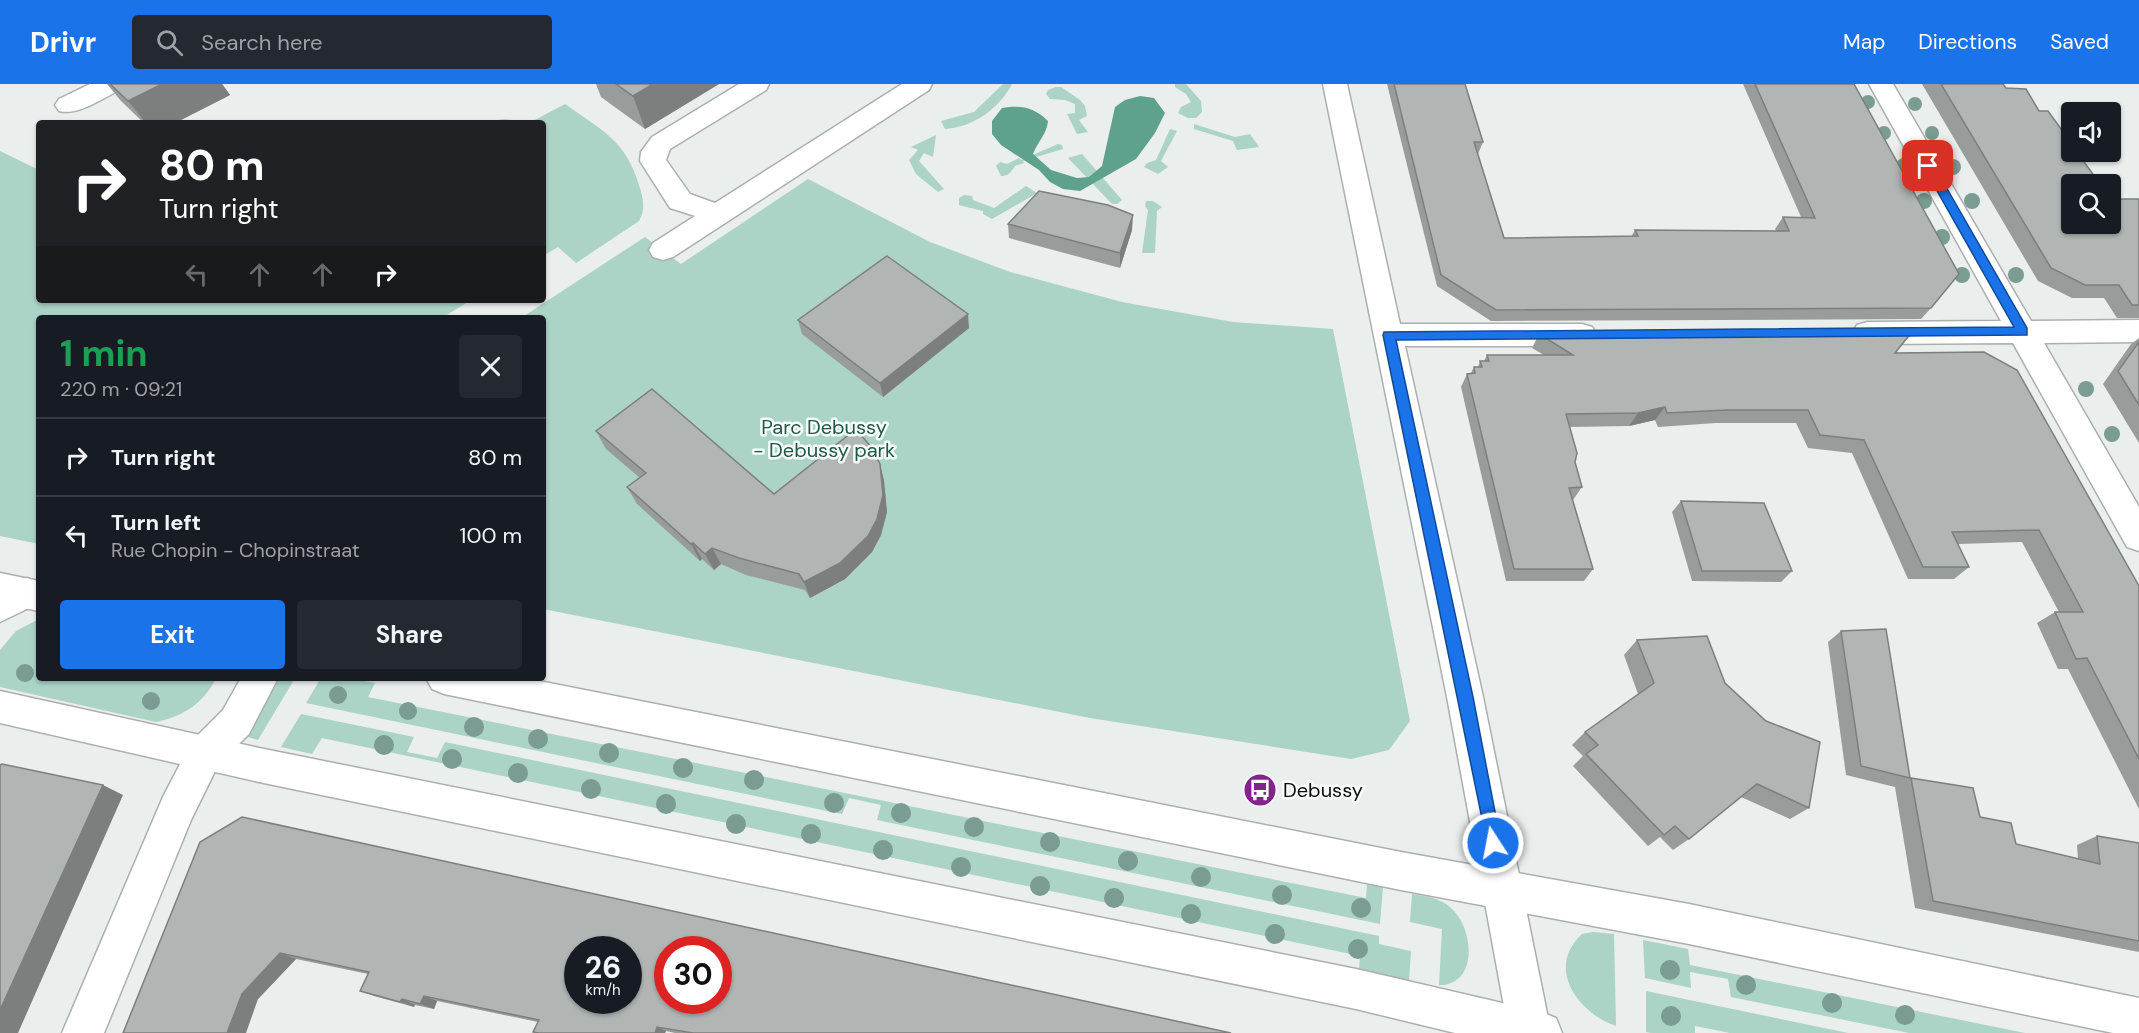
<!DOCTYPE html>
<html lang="en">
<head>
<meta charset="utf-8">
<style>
  body { margin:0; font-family:"DM Sans",sans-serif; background:#242831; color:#f1f3f6; height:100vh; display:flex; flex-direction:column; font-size:22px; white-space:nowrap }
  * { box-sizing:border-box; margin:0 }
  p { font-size:20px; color:#9ea1a6 }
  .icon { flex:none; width:33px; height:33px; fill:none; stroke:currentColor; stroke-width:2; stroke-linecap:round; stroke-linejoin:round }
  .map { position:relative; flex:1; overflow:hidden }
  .sheet { position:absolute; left:36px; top:231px; width:510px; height:366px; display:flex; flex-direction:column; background:#171b24; border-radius:6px; box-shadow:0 2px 4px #0004 }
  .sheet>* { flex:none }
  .banner { position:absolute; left:36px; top:36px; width:510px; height:183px; border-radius:6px; box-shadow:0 2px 4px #0004; background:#202124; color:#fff; overflow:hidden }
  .tools { position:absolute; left:2061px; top:18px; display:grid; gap:12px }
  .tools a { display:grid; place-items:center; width:60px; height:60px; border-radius:6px; background:#171b24; box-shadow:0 2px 4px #0004; font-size:30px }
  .speed { position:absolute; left:564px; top:852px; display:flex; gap:12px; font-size:30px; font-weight:700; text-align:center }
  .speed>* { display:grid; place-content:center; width:78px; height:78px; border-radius:50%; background:#171b24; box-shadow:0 2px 4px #0004; line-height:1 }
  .speed small { font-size:15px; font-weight:400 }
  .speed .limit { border:9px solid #d22; background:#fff; color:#111 }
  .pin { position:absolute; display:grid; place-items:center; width:51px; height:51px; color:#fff; margin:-26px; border-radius:12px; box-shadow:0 3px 9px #0006 }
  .me { position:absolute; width:66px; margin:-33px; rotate:349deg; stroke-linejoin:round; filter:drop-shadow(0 0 4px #0008) }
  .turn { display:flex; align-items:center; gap:21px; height:126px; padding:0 24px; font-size:27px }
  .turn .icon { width:78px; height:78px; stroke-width:2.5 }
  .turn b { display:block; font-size:42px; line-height:51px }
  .lanes { display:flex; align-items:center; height:57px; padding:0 24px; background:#0003; justify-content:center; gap:30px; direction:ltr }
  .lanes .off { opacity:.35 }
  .round { display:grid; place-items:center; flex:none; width:63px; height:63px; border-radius:6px; background:#242831 }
  .head { display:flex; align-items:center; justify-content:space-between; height:102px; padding:0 24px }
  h1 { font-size:36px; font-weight:700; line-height:45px; color:#1e9e55 }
  .action { display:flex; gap:12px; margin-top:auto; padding:12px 24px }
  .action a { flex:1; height:69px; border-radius:6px; background:#1a73e8; color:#fff; font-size:24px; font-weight:700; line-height:69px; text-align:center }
  .action a+a { background:#242831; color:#f1f3f6 }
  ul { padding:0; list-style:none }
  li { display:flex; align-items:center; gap:18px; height:78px; padding:0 24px; border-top:2px solid #363941 }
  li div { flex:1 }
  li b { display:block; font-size:22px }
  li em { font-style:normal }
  header { display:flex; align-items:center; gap:36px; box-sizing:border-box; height:84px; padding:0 30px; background:#1a73e8; color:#fff }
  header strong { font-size:28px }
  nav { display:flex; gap:33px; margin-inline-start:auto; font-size:21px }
  .search { width:420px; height:54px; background:#242831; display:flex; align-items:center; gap:15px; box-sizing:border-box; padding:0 21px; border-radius:6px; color:#9ea1a6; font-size:22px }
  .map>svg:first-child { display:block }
  .green { fill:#abd3c6 }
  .water { fill:#5ea28e }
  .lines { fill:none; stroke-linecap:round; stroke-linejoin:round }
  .minor-casing { stroke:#acafae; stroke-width:3 }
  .major-casing { stroke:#acafae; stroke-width:3 }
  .minor { fill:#fff; fill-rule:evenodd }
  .major { fill:#fff; fill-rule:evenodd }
  .tree { fill:#7b9c92 }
  .wall { fill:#989c9b }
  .shaded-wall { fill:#7c7f7e }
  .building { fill:#b1b5b4; stroke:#7c7f7e; stroke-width:1.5; fill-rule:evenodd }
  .route { fill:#1a73e8; stroke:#114b97; stroke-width:1.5 }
  .labels { text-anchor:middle; stroke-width:5; stroke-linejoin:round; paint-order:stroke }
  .park-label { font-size:20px; fill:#205849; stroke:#f7fbfa }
  .poi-label { font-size:20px; fill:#0c0d0d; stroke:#f7fbfa; text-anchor:start }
</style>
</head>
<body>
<header>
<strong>Drivr</strong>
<div class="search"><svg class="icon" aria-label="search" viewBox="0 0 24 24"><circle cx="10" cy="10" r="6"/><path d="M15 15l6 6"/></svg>Search here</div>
<nav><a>Map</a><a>Directions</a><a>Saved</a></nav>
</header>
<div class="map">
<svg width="2139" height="949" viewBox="0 0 2139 949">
  <rect width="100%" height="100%" fill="#eaeeec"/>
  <path class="green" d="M1003,0H1012C999,25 973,43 945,45L941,37L974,28Z
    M1175,0H1186L1201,17L1202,28L1196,34H1188L1178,29L1181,23L1191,18L1186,10L1175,3Z
    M1056,3H1061L1080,16L1085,22L1087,32L1079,36L1088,48L1077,50L1067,30L1075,29V20L1065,16L1050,15L1046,10L1048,6Z
    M565,20C602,47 625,55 639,101C643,114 646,124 639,137L576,179L558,163L543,172V39H479L504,35L531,38Z
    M1194,40L1235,53L1250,50L1259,63L1237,66L1233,57L1194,45Z
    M1170,45L1177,47L1161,77L1168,83L1158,90L1144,83L1147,79L1156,76Z
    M936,51L933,73L924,69L919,77L944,105L938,108L916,90L909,76L918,66L911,63Z
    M1058,60L1062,61L1063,65L1023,77L1024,79L1015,82C1011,88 1009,92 1001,92L996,82L1000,78L1007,80L1019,74L1021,76Z
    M0,67L39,86V216H471L442,234H39V460L0,452Z
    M1082,70L1122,116L1117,120H1112L1068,74Z
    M808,95L930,158L1010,188L1122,218L1233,238L1333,245L1410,637L1389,666L1351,675L1090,634L543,525V234H521L645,153L681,180Z
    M1026,102L1037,109L992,135L983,130V127L959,121V114L964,111L972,112L973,116L994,124Z
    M1146,117H1153L1162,123L1157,127L1155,169H1142L1148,126L1145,122Z
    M39,535V594L216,595C202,620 184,632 156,638L0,603V566L16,547Z
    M280,594H295L258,656L248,653L247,651Z
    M321,594H351L375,599L368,613L1366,814L1367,800L1383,803L1380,840L877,736L881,721L849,714L842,730L306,619Z
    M301,630L414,653L407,668L437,674L445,658L1379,852V860L1411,867L1409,897L1359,886L1360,872L322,654L312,670L281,663Z
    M1412,810C1425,812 1441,814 1451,824C1474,844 1479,901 1439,901L1442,845L1410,838Z
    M1593,848L1614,850L1616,942C1578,929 1545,884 1582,850Z
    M1643,856L1688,865L1690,881L2025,949H1909L1731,913L1728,895L1690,888L1691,904L1645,894Z
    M1646,907L1848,949H1730L1695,942V949H1651L1646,948Z"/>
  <path class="water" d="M1140,12L1154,14L1165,29L1155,49L1136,75L1080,107L1063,105L1050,98L1039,86L1001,61L992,50V37L1002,24C1022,21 1033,23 1048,37C1047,50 1038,57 1033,70L1051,86L1077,94L1089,93L1102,82L1115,23L1125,16Z"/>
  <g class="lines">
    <g class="minor-casing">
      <path id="minor" d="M90,0H123L120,6C102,14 79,32 59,27L55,21L59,15Z
        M739,0H769L766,6L670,65L666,76L690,110L715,119L902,0H932L929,6L673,173L663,176L653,173L649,166L653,159L695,132L670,124L640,77L641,68L652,53Z
        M1323,0H1347L1400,240H1582L1592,243L1597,251L1592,259L1582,262H1405L1483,613L1551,949H1509L1447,613Z
        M1869,0H1893L2031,237L2139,236V258L2044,259L2139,423V467L2127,463L2013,259L1867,260L1857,257L1852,249L1857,241L1867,238L2001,237Z
        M27,494L39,499V519L0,538V506Z
        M241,594H278L249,650L218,681L191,736L104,949H62L163,713L192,657L223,626Z"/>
    </g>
    <g class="major-casing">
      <path id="major" d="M0,489L39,497V527L0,519Z
        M426,594H524L1401,768L1689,820L2139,914V949H2113L1689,860L1401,806L444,610L432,605Z
        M0,607L259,664L1356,885L1541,928L1556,934L1562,949H1455L1356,925L259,698L0,639Z"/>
    </g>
    <use href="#minor" class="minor"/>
    <use href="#major" class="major"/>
  </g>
  <g class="tree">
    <circle cx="1868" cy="18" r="7"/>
    <circle cx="1915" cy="20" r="7"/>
    <circle cx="1884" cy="49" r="7"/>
    <circle cx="1932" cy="49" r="7"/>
    <circle cx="1904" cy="82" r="8"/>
    <circle cx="1953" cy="83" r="8"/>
    <circle cx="1924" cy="117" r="8"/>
    <circle cx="1972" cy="117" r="8"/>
    <circle cx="1942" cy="153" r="8"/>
    <circle cx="1962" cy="191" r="8"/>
    <circle cx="2016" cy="191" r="8"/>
    <circle cx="2086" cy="305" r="8"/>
    <circle cx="2112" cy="350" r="8"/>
    <circle cx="25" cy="589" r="9"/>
    <circle cx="338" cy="611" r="9"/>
    <circle cx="151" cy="617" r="9"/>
    <circle cx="408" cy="627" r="9"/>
    <circle cx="474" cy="643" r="10"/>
    <circle cx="538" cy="655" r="10"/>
    <circle cx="384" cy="661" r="10"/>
    <circle cx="609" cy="669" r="10"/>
    <circle cx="452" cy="675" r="10"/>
    <circle cx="683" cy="684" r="10"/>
    <circle cx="518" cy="689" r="10"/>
    <circle cx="754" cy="696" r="10"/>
    <circle cx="591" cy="705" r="10"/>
    <circle cx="834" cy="719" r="10"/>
    <circle cx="666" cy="720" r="10"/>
    <circle cx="901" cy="729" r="10"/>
    <circle cx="736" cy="740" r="10"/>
    <circle cx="974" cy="743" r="10"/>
    <circle cx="811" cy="750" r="10"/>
    <circle cx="1050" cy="758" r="10"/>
    <circle cx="883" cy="766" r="10"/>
    <circle cx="1128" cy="777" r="10"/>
    <circle cx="961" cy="783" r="10"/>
    <circle cx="1201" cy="793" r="10"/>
    <circle cx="1040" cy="802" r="10"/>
    <circle cx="1282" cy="811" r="10"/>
    <circle cx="1114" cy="814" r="10"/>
    <circle cx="1361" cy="824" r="10"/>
    <circle cx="1191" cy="830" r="10"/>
    <circle cx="1275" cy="850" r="10"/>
    <circle cx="1358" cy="865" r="10"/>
    <circle cx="1670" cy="886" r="10"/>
    <circle cx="1746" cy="901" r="10"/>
    <circle cx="1832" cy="919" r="10"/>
    <circle cx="1905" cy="931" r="10"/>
    <circle cx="1671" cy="932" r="10"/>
  </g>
  <path class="wall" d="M107,0H222L230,11L175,39H144L121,17Z
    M596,0H719L645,45L601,13Z
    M1387,0H1465L1483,58L1478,70L1504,154L1631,153L1635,146L1776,147L1775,145L1783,133H1801L1743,0H1854L1931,224L1921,235L1491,237L1437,202Z
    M1922,0H2003L2072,140L2139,115V234H2117L2104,214H2072L2038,197Z
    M1008,140L1132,146L1120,184L1009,154Z
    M798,236L969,244L883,313L802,250Z
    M1539,250L1895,269L2139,502V725L2068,585H2058L2037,539L2055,528H2059L2022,458L1958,460L1969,483L1954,495H1908L1852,369L1808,364L1796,339H1716L1658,343L1655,336L1629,342L1569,343L1575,378L1582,403L1573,416L1593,485L1584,497H1506L1461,303L1467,290L1471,289L1474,283H1478L1480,277H1484L1487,271H1544L1532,264Z
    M2139,254V359L2103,300L2131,260Z
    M596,347L774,410L880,380L884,397L887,428L881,451L872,468L845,495L810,514L805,506L746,491L721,480L714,486L702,475L700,477L637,420L627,403L640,394L606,365Z
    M1681,417L1792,487L1781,498L1692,497L1672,428Z
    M1841,547L1910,694L1980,733L2016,760L2078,775L2077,761L2097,752L2139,759V868L1915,824L1895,703L1846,691L1828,558Z
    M1637,556L1725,599L1809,724L1790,735L1741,713L1689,755L1673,766L1660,753L1648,762L1573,682L1583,672L1572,661L1585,648L1638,610L1624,571Z
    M200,758L1231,949H675L666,947L665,949H536L533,948L538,938L437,917L434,925L415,921L414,923L374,912L360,907L368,890L296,875L258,915Z"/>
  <path class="shaded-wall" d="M162,0H222L230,11L175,39H146L128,17Z
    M653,0H719L645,45L633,12Z
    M1133,131L1132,146L1120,184V169Z
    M968,230L969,244L883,313L880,299Z
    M1665,323L1655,336L1629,342L1638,329Z
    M880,380L884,397L887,428L881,451L872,468L845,495L810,514L804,498Z
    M693,459L702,475L700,477L691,460Z
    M712,464L721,480L714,486L705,470Z
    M103,701L123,711L18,949H0V926Z
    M280,869L296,875L258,915L246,949H227L242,910Z
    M424,912L437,917L434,925L420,920Z
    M402,915L415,921L414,923L400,918Z
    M657,943L666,947L665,949H655Z"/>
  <path class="building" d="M110,0H162L128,17Z
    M616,0H653L633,12Z
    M1394,0H1465L1483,58H1474L1504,154L1638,152L1635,146L1789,147L1783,133L1815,134L1755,0H1854L1959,190L1931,224L1496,226L1441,191Z
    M1941,0H2003L2006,4L2026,5L2039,27H2048L2072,60V68H2077L2100,100H2072V140H2110V115H2139V221H2132L2119,201H2085L2051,184Z
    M1039,107L1108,121L1133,131L1120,169L1008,140Z
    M887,172L968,230L880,299L798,236Z
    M1912,248L1895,269L1984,268L2017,286L2139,502V675L2087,574L2076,575L2055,528H2083L2039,446L1952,448L1969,483H1923L1864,356L1820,351L1808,326H1727L1667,329L1665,323L1638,329L1566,330L1577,369L1575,378L1582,403L1569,404L1593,485H1514L1467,290L1475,289L1474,283H1482L1480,277H1489L1487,271H1573L1539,250Z
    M2139,258V321L2118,287Z
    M652,305L774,410L856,345L871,363L880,380L883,411L877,435L868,452L840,479L804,498L799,490L739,474L712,464L705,470L693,459L691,460L627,403L646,389L596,347Z
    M1681,417L1764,419L1792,487H1702Z
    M1886,545L1910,694L1861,682L1841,547Z
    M1707,552L1725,599L1766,637L1820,658L1809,724L1757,700L1689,755L1675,742L1664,751L1586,670L1598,661L1585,648L1654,599L1637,556Z
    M2,680L103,701L0,926V681Z
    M1911,694L1973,704L1980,733L2011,739L2016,760L2100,780L2097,752L2139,759V857L1933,817Z
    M242,733L1231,949H693L657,943L655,949H539L533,948L539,936L424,912L420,920L402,915L400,918L360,907L369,888L280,869L242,910L227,949H123L200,758ZM578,866H628V916H578ZM668,866H718V916H668Z"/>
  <path class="route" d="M1928,79L1934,82L2027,244V251L1396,256L1473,613L1501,759L1499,764L1493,767L1488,764L1383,251L1384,248L2014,243L1923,82Z"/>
  <defs>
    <g id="bus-disc" transform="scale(1.725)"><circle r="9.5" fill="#82238e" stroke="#f7fbfa"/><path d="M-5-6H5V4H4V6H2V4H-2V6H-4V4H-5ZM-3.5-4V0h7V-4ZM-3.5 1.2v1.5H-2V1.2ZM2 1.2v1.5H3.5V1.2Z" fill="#fff"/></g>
  </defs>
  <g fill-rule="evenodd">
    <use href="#bus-disc" x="1260" y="706"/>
  </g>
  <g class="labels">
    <g class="park-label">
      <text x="824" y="350">Parc Debussy<tspan x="824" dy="23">- Debussy park</tspan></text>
    </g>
    <g class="poi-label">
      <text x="1283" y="713">Debussy</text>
    </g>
  </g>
</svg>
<div class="tools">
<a><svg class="icon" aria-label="sound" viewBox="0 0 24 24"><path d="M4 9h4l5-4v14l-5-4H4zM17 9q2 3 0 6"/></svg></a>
<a><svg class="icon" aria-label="search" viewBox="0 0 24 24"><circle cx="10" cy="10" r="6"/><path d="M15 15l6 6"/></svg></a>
</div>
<div class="speed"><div>26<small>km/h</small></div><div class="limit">30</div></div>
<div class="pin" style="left:1928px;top:82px;background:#d93025"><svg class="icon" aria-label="arrive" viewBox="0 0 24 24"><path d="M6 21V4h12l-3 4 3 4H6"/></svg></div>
<svg class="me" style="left:1493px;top:759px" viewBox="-20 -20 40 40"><circle r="17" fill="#1a73e8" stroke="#fff" stroke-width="3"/><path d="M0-11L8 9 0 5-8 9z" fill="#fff"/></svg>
<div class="banner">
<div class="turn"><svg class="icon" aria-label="right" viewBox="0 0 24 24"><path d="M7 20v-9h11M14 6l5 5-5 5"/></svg><div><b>80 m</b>Turn right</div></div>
<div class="lanes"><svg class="icon off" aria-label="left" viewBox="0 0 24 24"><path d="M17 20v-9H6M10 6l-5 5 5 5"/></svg><svg class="icon off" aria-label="ahead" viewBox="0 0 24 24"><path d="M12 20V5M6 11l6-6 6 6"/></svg><svg class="icon off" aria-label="ahead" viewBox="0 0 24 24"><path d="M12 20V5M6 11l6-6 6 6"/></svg><svg class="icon" aria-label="right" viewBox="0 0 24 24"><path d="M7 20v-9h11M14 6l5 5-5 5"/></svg></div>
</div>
<section class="sheet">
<div class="head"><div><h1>1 min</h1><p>220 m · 09:21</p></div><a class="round"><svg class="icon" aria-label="close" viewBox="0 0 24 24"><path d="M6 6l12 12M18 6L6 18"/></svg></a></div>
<ul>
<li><svg class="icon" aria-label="right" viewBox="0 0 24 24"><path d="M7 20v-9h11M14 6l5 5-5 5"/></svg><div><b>Turn right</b></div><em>80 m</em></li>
<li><svg class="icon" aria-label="left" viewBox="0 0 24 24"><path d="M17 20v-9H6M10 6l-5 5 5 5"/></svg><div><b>Turn left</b><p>Rue Chopin - Chopinstraat</p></div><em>100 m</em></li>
</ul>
<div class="action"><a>Exit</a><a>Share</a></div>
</section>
</div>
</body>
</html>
